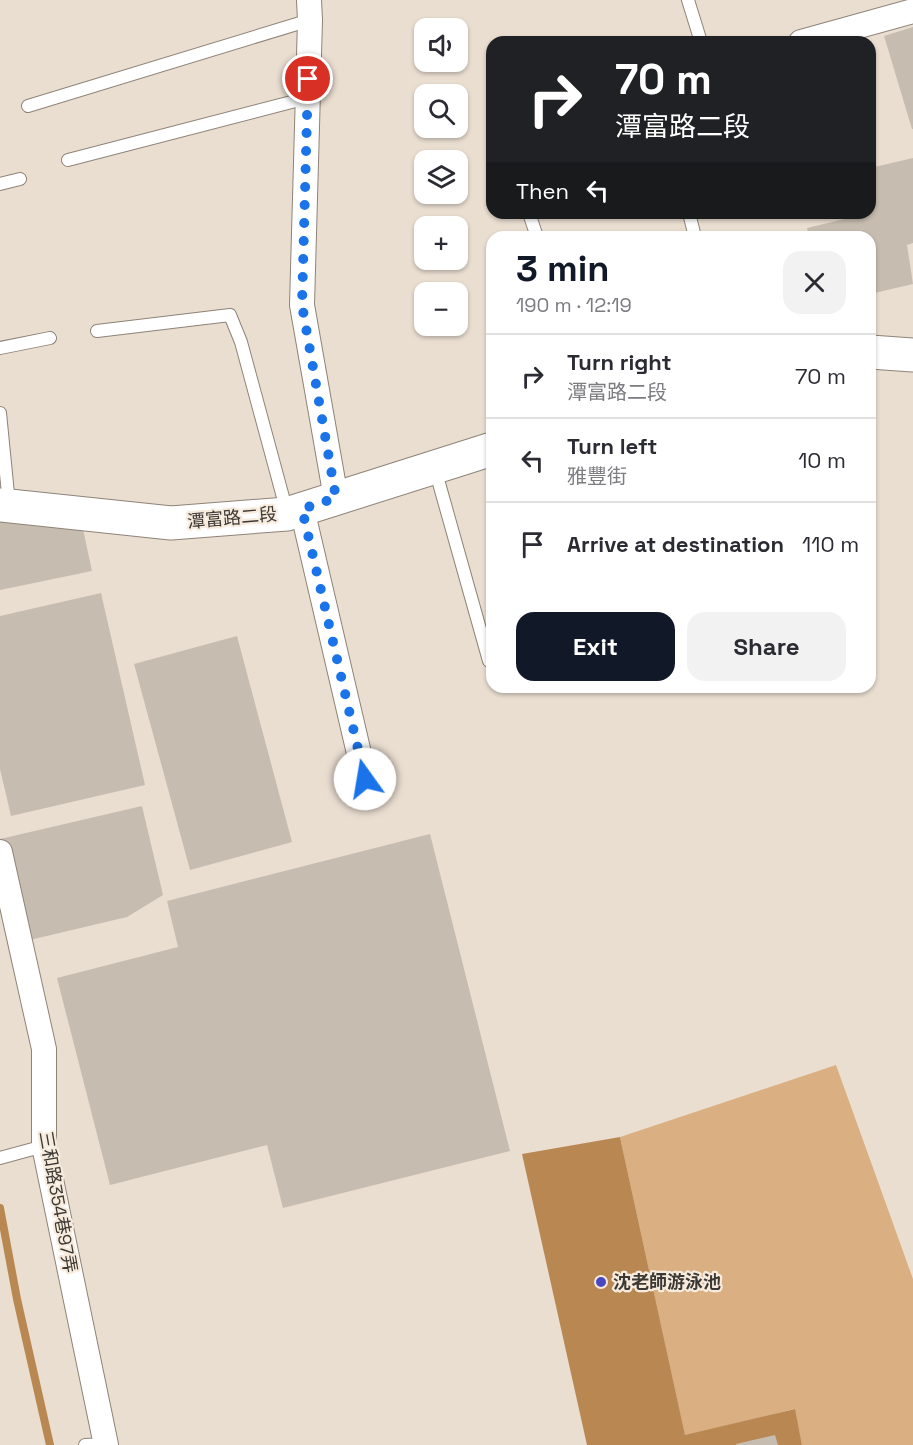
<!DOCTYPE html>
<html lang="en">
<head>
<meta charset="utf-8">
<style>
  body { margin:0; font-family:"Space Grotesk","Noto Sans TC",sans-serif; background:#f2f2f3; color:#2b2b33; height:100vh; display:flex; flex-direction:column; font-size:22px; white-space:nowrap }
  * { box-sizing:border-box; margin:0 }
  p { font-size:20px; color:#7c7c81 }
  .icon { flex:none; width:33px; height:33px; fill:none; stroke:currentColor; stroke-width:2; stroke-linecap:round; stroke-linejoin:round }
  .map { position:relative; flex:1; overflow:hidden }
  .details { position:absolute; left:486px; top:231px; width:390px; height:462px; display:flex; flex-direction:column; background:#fff; border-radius:18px; box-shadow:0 2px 4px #0004 }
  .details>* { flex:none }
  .hud { position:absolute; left:486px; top:36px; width:390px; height:183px; border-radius:18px; box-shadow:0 2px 4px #0004; background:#202124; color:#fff; overflow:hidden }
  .fabs { position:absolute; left:414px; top:18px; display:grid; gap:12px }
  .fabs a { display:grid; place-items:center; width:54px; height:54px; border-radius:12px; background:#fff; box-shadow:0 2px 4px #0004; font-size:30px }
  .pin { position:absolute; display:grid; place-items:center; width:51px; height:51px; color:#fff; margin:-26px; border:3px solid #fff; border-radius:50%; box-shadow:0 2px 6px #0007 }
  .me { position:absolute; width:66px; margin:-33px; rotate:347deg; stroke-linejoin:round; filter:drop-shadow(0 0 4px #0008) }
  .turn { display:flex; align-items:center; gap:21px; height:126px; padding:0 30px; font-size:27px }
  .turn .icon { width:78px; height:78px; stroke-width:2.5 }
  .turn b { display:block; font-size:42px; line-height:51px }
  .then { display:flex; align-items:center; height:57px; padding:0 30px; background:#0003; gap:12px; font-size:22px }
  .round { display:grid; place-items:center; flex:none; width:63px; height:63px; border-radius:18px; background:#f2f2f3 }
  .headline { display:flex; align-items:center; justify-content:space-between; height:102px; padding:0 30px }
  h1 { font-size:36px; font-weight:800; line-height:45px; color:#111827 }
  .primary-button { display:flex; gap:12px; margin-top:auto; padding:12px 30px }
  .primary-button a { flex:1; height:69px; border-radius:18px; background:#111827; color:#fff; font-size:24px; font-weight:800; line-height:69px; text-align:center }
  .primary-button a+a { background:#f2f2f3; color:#2b2b33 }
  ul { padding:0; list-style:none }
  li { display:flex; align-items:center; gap:18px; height:84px; padding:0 30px; border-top:2px solid #e1e1e2 }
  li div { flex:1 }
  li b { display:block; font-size:22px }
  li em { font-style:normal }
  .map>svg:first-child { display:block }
  .green { fill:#daaf82 }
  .water { fill:#b98852 }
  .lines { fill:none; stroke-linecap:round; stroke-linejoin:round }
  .stream { stroke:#b98852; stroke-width:8 }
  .building { fill:#c7bcb0 }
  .lane-casing { stroke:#8e8378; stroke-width:14 }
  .street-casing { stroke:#8e8378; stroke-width:26 }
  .secondary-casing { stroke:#8e8378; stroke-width:35 }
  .lane { stroke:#fff; stroke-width:12 }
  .street { stroke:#fff; stroke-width:24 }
  .secondary { stroke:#fff; stroke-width:33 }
  .route { stroke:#1a73e8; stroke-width:10; stroke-dasharray:0 18 }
  .poi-dot { fill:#4948be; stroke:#f7ebde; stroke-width:2 }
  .labels { text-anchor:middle; stroke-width:4.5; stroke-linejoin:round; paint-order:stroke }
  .street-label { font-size:18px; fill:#3c3833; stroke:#f7ebde }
  .poi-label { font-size:18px; font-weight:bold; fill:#3c3833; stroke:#f7ebde; text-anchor:start }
</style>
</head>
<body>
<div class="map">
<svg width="913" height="1445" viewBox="0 0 913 1445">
  <rect width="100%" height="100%" fill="#eaded1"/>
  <path class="green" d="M836,1065L913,1279V1445H802L794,1409L685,1436L620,1137Z"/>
  <path class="water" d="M620,1137L685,1435L795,1409L802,1445H587L522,1154Z"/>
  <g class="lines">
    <path class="stream" d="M0,1208L17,1299L50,1445"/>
  </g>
  <path class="building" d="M913,27V129H912L884,36Z
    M913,158V243L907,245L913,284L870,294V237H809L807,228L853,217L852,213H870V168Z
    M0,511L80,515L92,571L0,590Z
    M101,593L145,785L11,816L0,769V616Z
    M237,636L292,842L190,870L134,664Z
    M142,806L163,895L127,917L17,943L0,853V839Z
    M430,834L510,1151L283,1208L267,1145L110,1185L57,978L178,947L167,901Z
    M775,1435L778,1445H736V1444Z"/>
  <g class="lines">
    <g class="lane-casing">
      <path id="lane" d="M688,0L701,42
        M28,106L310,20
        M68,160L307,98
        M0,184L20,179
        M529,213L537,237
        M689,213L695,237
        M97,331L230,315L241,342L287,512
        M0,348L50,338
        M0,413L9,504
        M435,469L489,661
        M0,1158L44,1146
        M85,1445L106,1444"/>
    </g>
    <g class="street-casing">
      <path id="street" d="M309,0L310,20L302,305L336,498
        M801,42L913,11
        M302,509L365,779
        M0,852L44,1049V1146L106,1445"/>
    </g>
    <g class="secondary-casing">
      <path id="secondary" d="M870,352L913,355
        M0,505L171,523L287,514L492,449"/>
    </g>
    <use href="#lane" class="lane"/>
    <use href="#street" class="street"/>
    <use href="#secondary" class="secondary"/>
  </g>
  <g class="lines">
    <path class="route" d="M308,79L302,305L336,498L302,509L365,779"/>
  </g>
  <circle class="poi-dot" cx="601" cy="1282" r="6"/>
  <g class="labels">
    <g class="street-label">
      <text transform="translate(232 518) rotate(-5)" y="6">潭富路二段</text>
      <text transform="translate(58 1202) rotate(80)" y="6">三和路354巷97弄</text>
    </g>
    <g class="poi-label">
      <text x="613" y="1288">沈老師游泳池</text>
    </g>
  </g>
</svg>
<div class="fabs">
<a><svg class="icon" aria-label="sound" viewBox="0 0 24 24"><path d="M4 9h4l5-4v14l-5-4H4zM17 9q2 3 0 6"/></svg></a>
<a><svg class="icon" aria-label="search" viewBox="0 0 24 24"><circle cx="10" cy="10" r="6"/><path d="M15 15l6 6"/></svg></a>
<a><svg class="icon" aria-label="layers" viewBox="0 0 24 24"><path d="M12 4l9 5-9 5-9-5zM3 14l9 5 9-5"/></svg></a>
<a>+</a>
<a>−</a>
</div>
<div class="pin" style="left:308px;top:79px;background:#d93025"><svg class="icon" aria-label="arrive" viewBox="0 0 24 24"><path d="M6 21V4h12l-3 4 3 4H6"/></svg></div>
<svg class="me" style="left:365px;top:779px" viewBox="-20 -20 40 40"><circle r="19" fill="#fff"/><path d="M0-13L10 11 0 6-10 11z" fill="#1a73e8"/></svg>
<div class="hud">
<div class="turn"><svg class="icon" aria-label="right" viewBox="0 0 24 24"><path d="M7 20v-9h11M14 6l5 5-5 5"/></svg><div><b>70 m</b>潭富路二段</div></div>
<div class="then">Then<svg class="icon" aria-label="left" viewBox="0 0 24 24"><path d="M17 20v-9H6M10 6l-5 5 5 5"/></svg></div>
</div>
<section class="details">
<div class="headline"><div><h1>3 min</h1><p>190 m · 12:19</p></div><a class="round"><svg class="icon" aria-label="close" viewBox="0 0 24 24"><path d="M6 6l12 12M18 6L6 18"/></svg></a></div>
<ul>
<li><svg class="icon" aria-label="right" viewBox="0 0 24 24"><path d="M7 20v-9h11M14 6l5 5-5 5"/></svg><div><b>Turn right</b><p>潭富路二段</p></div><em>70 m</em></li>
<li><svg class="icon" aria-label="left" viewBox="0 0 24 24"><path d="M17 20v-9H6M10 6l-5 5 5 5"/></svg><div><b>Turn left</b><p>雅豐街</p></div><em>10 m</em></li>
<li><svg class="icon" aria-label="arrive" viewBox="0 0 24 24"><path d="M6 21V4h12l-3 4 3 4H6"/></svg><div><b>Arrive at destination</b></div><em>110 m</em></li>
</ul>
<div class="primary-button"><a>Exit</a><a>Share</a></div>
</section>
</div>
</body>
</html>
